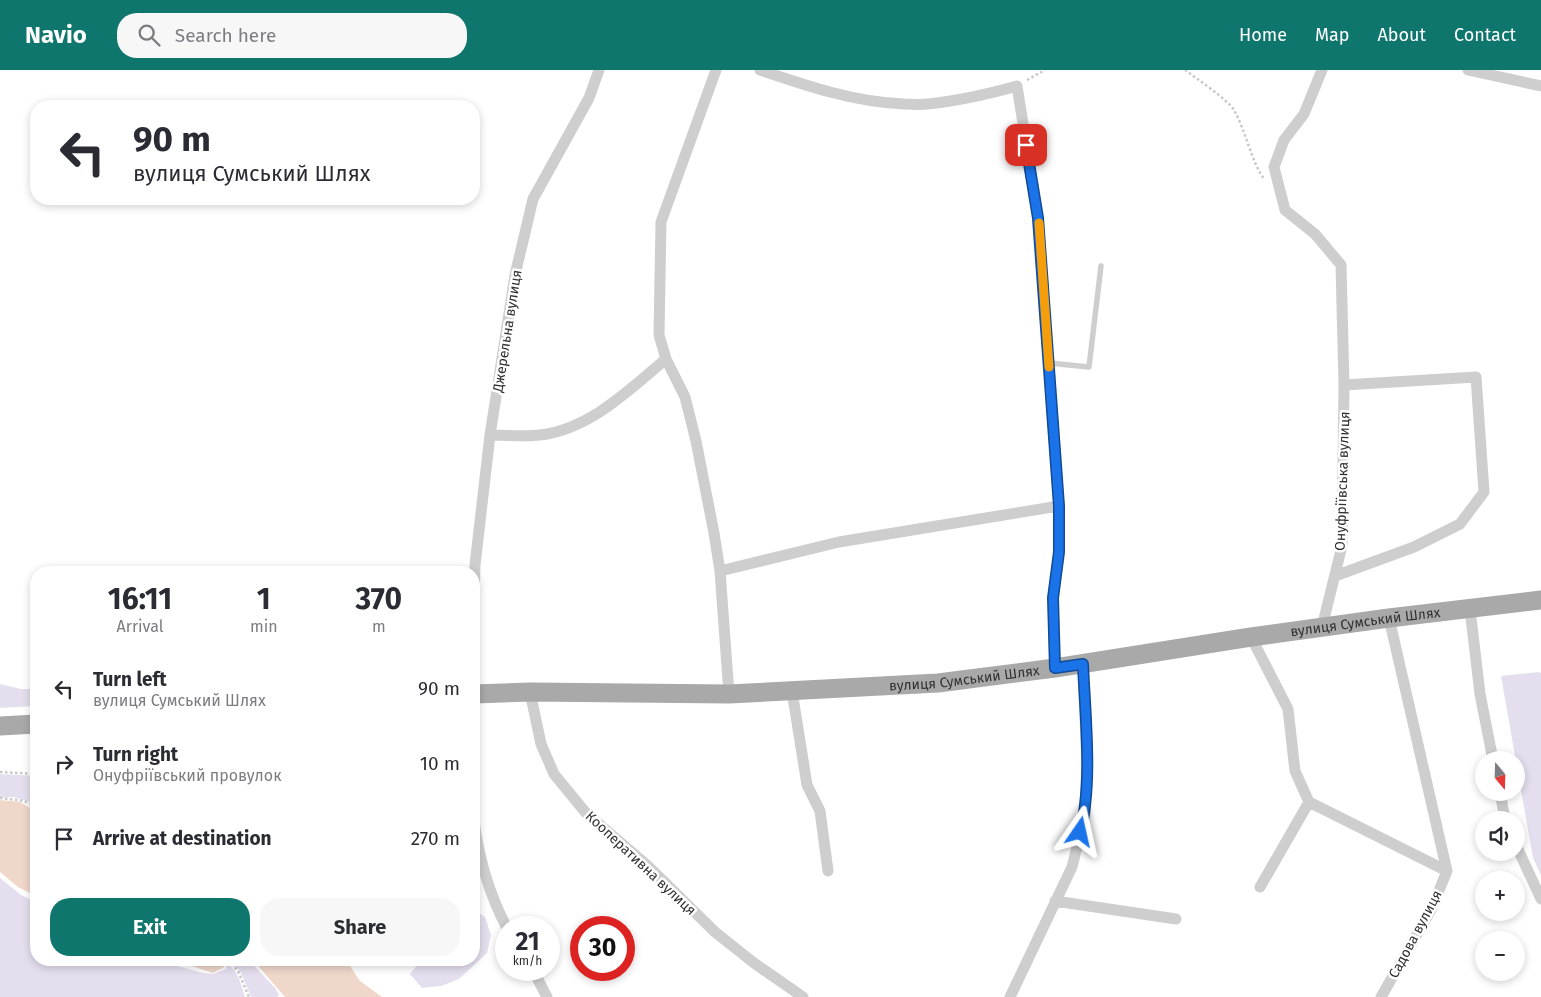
<!DOCTYPE html>
<html lang="en">
<head>
<meta charset="utf-8">
<style>
  body { margin:0; font-family:"Fira Sans",sans-serif; background:#f7f7f7; color:#2b2b33; height:100vh; display:flex; flex-direction:column; font-size:19px; white-space:nowrap }
  * { box-sizing:border-box; margin:0 }
  p { font-size:16px; color:#7c7c81 }
  .icon { flex:none; width:28px; height:28px; fill:none; stroke:currentColor; stroke-width:2; stroke-linecap:round; stroke-linejoin:round }
  .map { position:relative; flex:1; overflow:hidden }
  .details { position:absolute; left:30px; top:496px; width:450px; height:400px; display:flex; flex-direction:column; background:#fff; border-radius:20px; box-shadow:0 2px 8px #0003 }
  .details>* { flex:none }
  .top-card { position:absolute; left:30px; top:30px; width:450px; height:105px; border-radius:20px; box-shadow:0 2px 8px #0003; background:#fff; color:#2b2b33; overflow:hidden }
  .needle { width:32px; rotate:161deg }
  .buttons { position:absolute; left:1475px; top:681px; display:grid; gap:10px }
  .buttons a { display:grid; place-items:center; width:50px; height:50px; border-radius:50%; background:#fff; box-shadow:0 2px 8px #0003; font-size:25px }
  .speed { position:absolute; left:495px; top:846px; display:flex; gap:10px; font-size:25px; font-weight:700; text-align:center }
  .speed>* { display:grid; place-content:center; width:65px; height:65px; border-radius:50%; background:#fff; box-shadow:0 2px 8px #0003; line-height:1 }
  .speed small { font-size:12px; font-weight:400 }
  .speed .limit { border:8px solid #d22; background:#fff; color:#111 }
  .pin { position:absolute; display:grid; place-items:center; width:42px; height:42px; color:#fff; margin:-21px; border-radius:10px; box-shadow:0 2px 8px #0006 }
  .me { position:absolute; width:55px; margin:-28px; rotate:11deg; stroke-linejoin:round; filter:drop-shadow(0 0 4px #0008) }
  .turn { display:flex; align-items:center; gap:18px; height:105px; padding:0 20px; font-size:22px }
  .turn .icon { width:65px; height:65px; stroke-width:2.5 }
  .turn b { display:block; font-size:35px; line-height:42px }
  .eta { display:flex; justify-content:space-evenly; align-items:center; height:85px; text-align:center }
  .eta b { font-size:30px; font-weight:700; line-height:35px }
  .primary-button { display:flex; gap:10px; margin-top:auto; padding:10px 20px }
  .primary-button a { flex:1; height:58px; border-radius:20px; background:#0f766e; color:#fff; font-size:20px; font-weight:700; line-height:58px; text-align:center }
  .primary-button a+a { background:#f7f7f7; color:#2b2b33 }
  ul { padding:0; list-style:none }
  li { display:flex; align-items:center; gap:15px; height:75px; padding:0 20px }
  li div { flex:1 }
  li b { display:block; font-size:19px }
  li em { font-style:normal }
  header { display:flex; align-items:center; gap:30px; box-sizing:border-box; height:70px; padding:0 25px; background:#0f766e; color:#fff }
  header strong { font-size:24px }
  nav { display:flex; gap:28px; margin-inline-start:auto; font-size:18px }
  .search { width:350px; height:45px; background:#f7f7f7; display:flex; align-items:center; gap:12px; box-sizing:border-box; padding:0 18px; border-radius:20px; color:#7c7c81; font-size:19px }
  .map>svg:first-child { display:block }
  .green { fill:#e5deee }
  .water { fill:#efd7ca }
  .lines { fill:none; stroke-linecap:round; stroke-linejoin:round }
  .path { stroke:#c8c8c8; stroke-width:2.5; stroke-dasharray:2.5 2.5; stroke-linecap:butt }
  .lane { stroke:#cecece; stroke-width:5.5 }
  .street { stroke:#cecece; stroke-width:11 }
  .primary { stroke:#a9a9a9; stroke-width:19 }
  .route-casing { stroke:#114b97; stroke-width:12 }
  .route { stroke:#1a73e8; stroke-width:9 }
  .slow { stroke:#f59e0b; stroke-width:9 }
  .labels { text-anchor:middle; stroke-width:5; stroke-linejoin:round; paint-order:stroke }
  .street-label { font-size:14px; fill:#313131; stroke:#fff }
</style>
</head>
<body>
<header>
<strong>Navio</strong>
<div class="search"><svg class="icon" aria-label="search" viewBox="0 0 24 24"><circle cx="10" cy="10" r="6"/><path d="M15 15l6 6"/></svg>Search here</div>
<nav><a>Home</a><a>Map</a><a>About</a><a>Contact</a></nav>
</header>
<div class="map">
<svg width="1541" height="927" viewBox="0 0 1541 927">
  <rect width="100%" height="100%" fill="#fff"/>
  <path class="green" d="M1538,602L1541,603V805L1533,788L1501,606Z
    M0,614L21,619H36V636L0,638Z
    M0,704L36,706V734L13,727L0,728Z
    M0,808L21,825L36,832V890H140L162,892L203,903L213,904L226,899L227,894C239,901 241,915 245,927H0Z
    M474,840L485,847L491,865L487,883L459,909L441,916L422,918L410,904L421,890H474Z
    M231,890H249L275,918L279,925L277,927H251L241,903Z"/>
  <path class="water" d="M0,730L20,732L36,741V826L18,817L0,802Z
    M162,890H224V897L213,903L189,895Z
    M253,890H346L360,911L382,927H285Z"/>
  <g class="lines">
    <path class="path" d="M1185,0C1196,8 1228,30 1234,40C1246,61 1251,91 1264,109
      M1027,10L1045,0
      M0,702L36,704
      M0,728L24,731L36,736
      M228,890L238,901L249,927"/>
    <path class="lane" d="M1049,293L1089,297L1101,196"/>
    <path class="street" d="M716,0L661,152L659,265L666,289L685,327L696,371L714,463L720,501L729,624
      M760,0C807,16 854,32 904,34C912,34 920,35 927,34C957,31 988,24 1017,16L1038,148L1059,436V482L1053,528L1055,598
      M1322,0L1304,44L1284,70L1274,97L1285,140L1315,164L1341,195L1344,315
      M1468,0L1541,16
      M490,365C506,365 524,367 540,365C590,359 629,320 666,289
      M720,501L839,472L1059,436
      M474,539L475,495L490,365L515,205L533,129L589,28L599,0
      M1470,539L1480,624L1493,690
      M1389,548L1447,801
      M1322,557L1342,476L1344,315L1476,307L1484,422L1460,454L1414,477L1335,506
      M1251,567L1288,639L1295,701L1309,732L1447,801
      M792,621L807,715L820,741L828,801
      M530,622L541,674L554,704L586,743L649,797L715,862L754,893L803,927
      M1500,722L1505,750
      M474,751C479,789 489,824 507,858
      M1516,775L1541,829
      M1260,817L1309,732
      M1055,831L1176,849
      M533,900L547,927
      M1010,927L1072,797L1085,745L1087,695L1083,594
      M1381,927L1431,840L1447,801"/>
    <g class="primary">
      <path id="s1" d="M474,624L530,622L729,624L938,613L1055,598L1251,567L1389,548L1541,530"/>
      <path d="M0,656L36,654"/>
    </g>
  </g>
  <g class="lines">
    <g class="route-casing">
      <path id="route" d="M1026,75L1038,148L1059,436V482L1053,528L1055,598L1083,594C1085,645 1093,714 1080,762"/>
    </g>
    <use href="#route" class="route"/>
    <path class="slow" d="M1039,153L1049,297"/>
  </g>
  <g class="labels">
    <g class="street-label">
      <text transform="translate(507 261) rotate(-81)" y="5">Джерельна вулиця</text>
      <text transform="translate(1342 411) rotate(-88)" y="5">Онуфріївська вулиця</text>
      <text dy="5" stroke="none"><textPath href="#s1" startOffset="896">вулиця Сумський Шлях</textPath></text>
      <text dy="5" stroke="none"><textPath href="#s1" startOffset="491">вулиця Сумський Шлях</textPath></text>
      <text transform="translate(641 793) rotate(43)" y="5">Кооперативна вулиця</text>
      <text transform="translate(1415 864) rotate(-62)" y="5">Садова вулиця</text>
    </g>
  </g>
</svg>
<div class="buttons">
<a><svg class="needle" viewBox="-14 -14 28 28"><path d="M0-13l5 13h-10z" fill="#e53935"/><path d="M0 13l5-13h-10z" fill="#7c7c81"/></svg></a>
<a><svg class="icon" aria-label="sound" viewBox="0 0 24 24"><path d="M4 9h4l5-4v14l-5-4H4zM17 9q2 3 0 6"/></svg></a>
<a>+</a>
<a>−</a>
</div>
<div class="speed"><div>21<small>km/h</small></div><div class="limit">30</div></div>
<div class="pin" style="left:1026px;top:75px;background:#d93025"><svg class="icon" aria-label="arrive" viewBox="0 0 24 24"><path d="M6 21V4h12l-3 4 3 4H6"/></svg></div>
<svg class="me" style="left:1080px;top:762px" viewBox="-20 -20 40 40"><path d="M0-17L14 15 0 8-14 15z" fill="#1a73e8" stroke="#fff" stroke-width="4"/></svg>
<div class="top-card">
<div class="turn"><svg class="icon" aria-label="left" viewBox="0 0 24 24"><path d="M17 20v-9H6M10 6l-5 5 5 5"/></svg><div><b>90 m</b>вулиця Сумський Шлях</div></div>
</div>
<section class="details">
<div class="eta">
<div><b>16:11</b><p>Arrival</p></div>
<div><b>1</b><p>min</p></div>
<div><b>370</b><p>m</p></div>
</div>
<ul>
<li><svg class="icon" aria-label="left" viewBox="0 0 24 24"><path d="M17 20v-9H6M10 6l-5 5 5 5"/></svg><div><b>Turn left</b><p>вулиця Сумський Шлях</p></div><em>90 m</em></li>
<li><svg class="icon" aria-label="right" viewBox="0 0 24 24"><path d="M7 20v-9h11M14 6l5 5-5 5"/></svg><div><b>Turn right</b><p>Онуфріївський провулок</p></div><em>10 m</em></li>
<li><svg class="icon" aria-label="arrive" viewBox="0 0 24 24"><path d="M6 21V4h12l-3 4 3 4H6"/></svg><div><b>Arrive at destination</b></div><em>270 m</em></li>
</ul>
<div class="primary-button"><a>Exit</a><a>Share</a></div>
</section>
</div>
</body>
</html>
